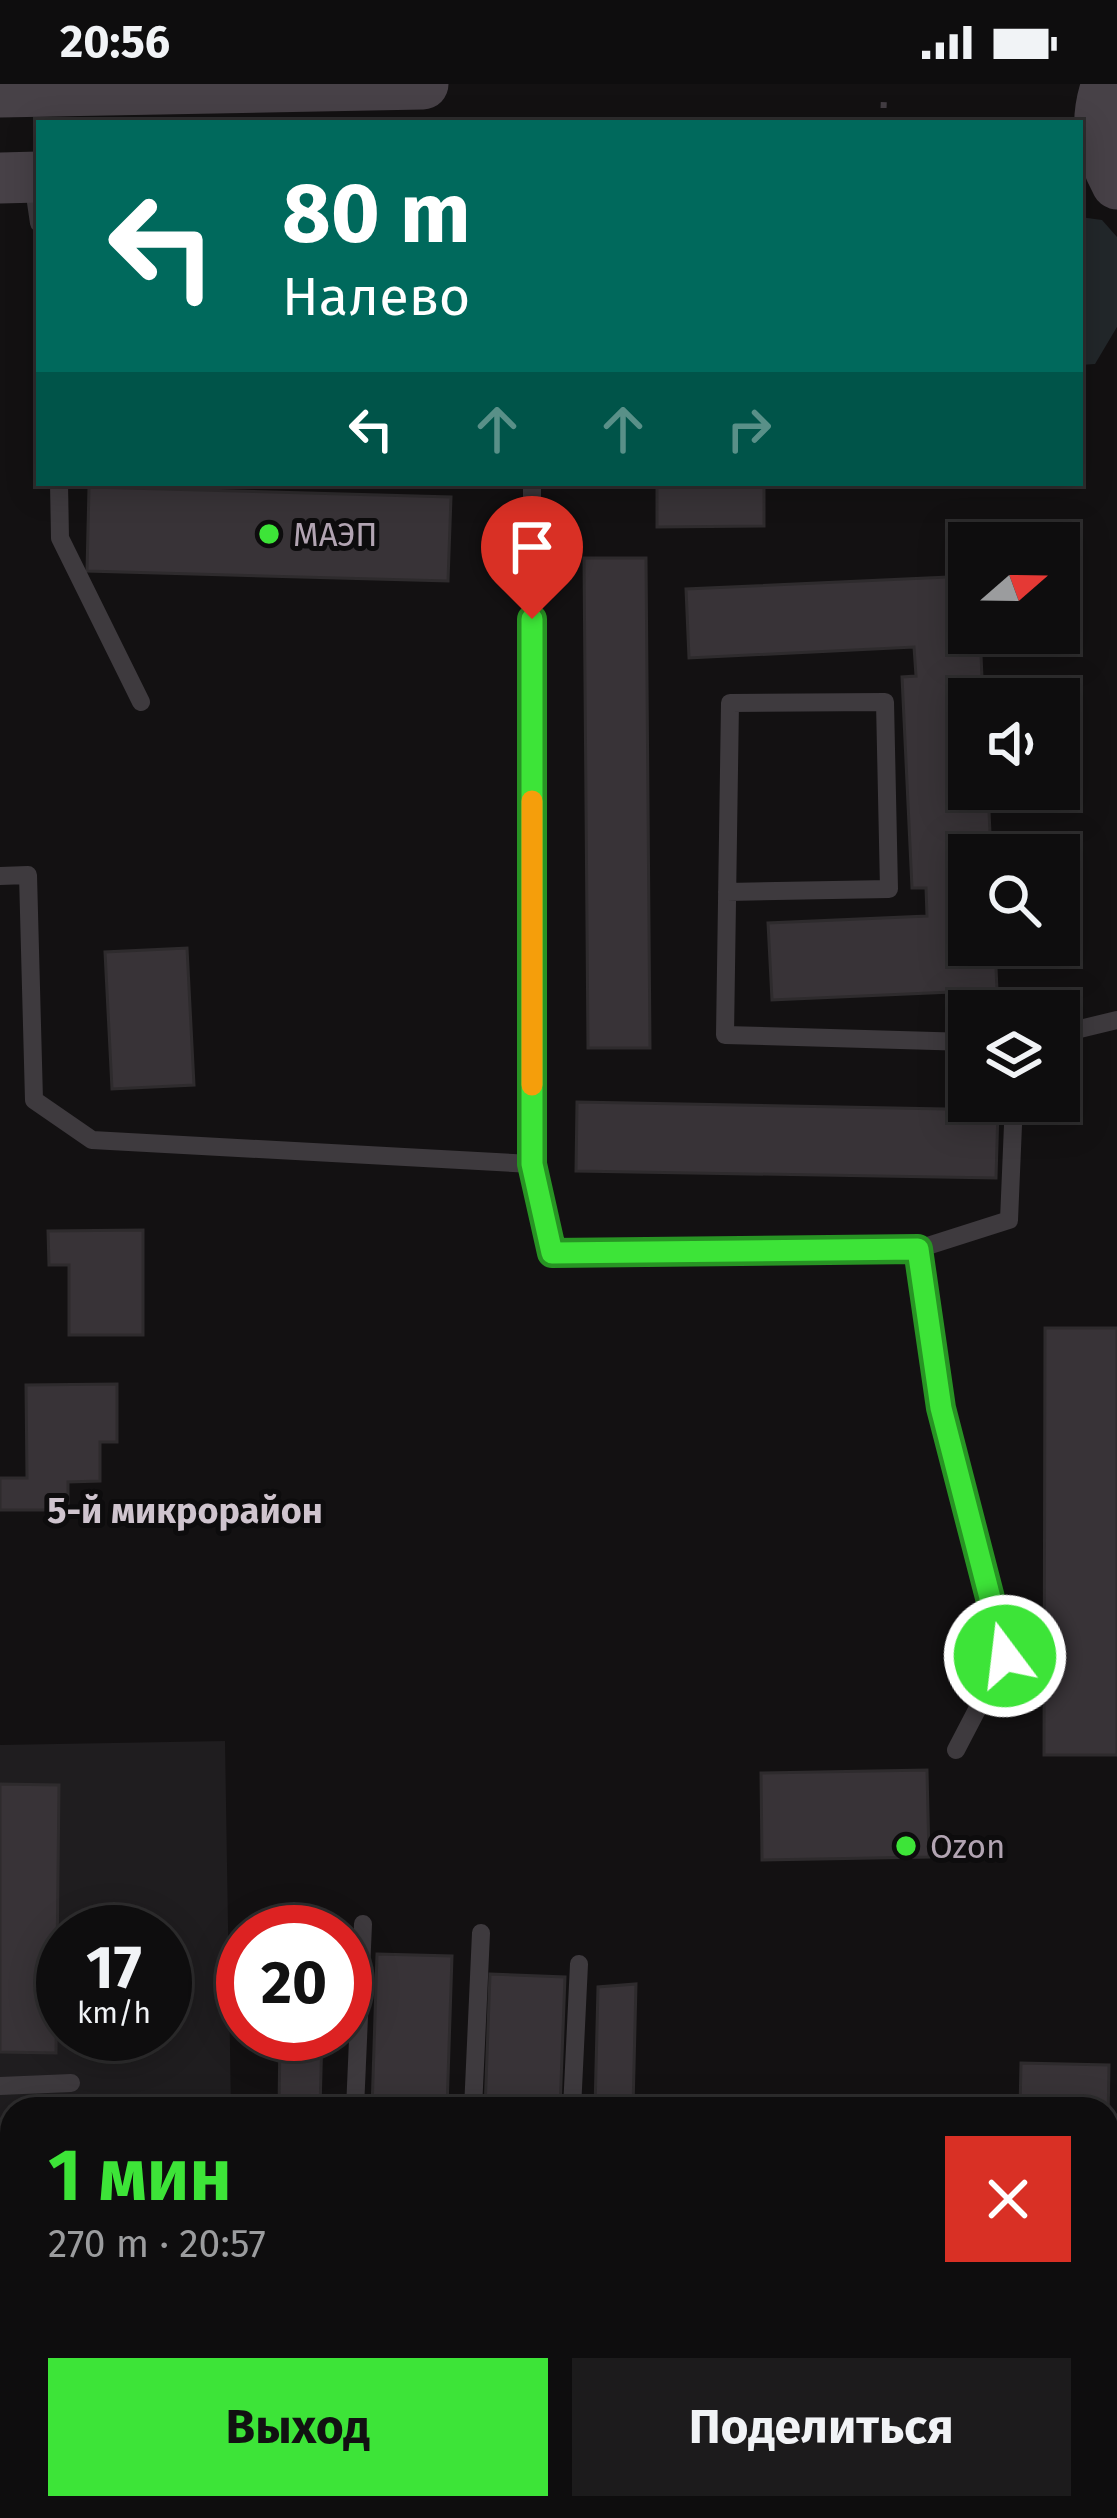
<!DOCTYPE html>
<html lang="ru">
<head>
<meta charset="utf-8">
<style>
  body { margin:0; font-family:"Fira Sans",sans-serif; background:#1c1b1c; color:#f1f3f6; height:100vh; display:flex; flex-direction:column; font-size:45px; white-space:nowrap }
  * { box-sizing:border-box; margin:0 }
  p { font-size:39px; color:#9b9c9e }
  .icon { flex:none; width:66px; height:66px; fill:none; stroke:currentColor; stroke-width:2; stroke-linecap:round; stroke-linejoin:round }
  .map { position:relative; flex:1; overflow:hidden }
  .drawer { position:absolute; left:0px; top:2013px; width:1119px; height:423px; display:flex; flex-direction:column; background:#0e0d0e; border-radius:36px 36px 0 0; box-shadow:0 6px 30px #0003,0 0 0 3px #2e2d2e }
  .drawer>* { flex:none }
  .top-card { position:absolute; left:36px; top:36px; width:1047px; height:366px; border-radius:0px; box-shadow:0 6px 30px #0003,0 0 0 3px #2e2d2e; background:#00695c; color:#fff; overflow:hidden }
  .needle { width:78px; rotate:70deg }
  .tools { position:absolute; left:948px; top:438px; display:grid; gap:24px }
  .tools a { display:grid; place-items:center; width:132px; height:132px; border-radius:0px; background:#0e0d0e; box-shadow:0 6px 30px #0003,0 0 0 3px #2e2d2e; font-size:60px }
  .speed { position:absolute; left:36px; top:1821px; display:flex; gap:24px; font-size:60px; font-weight:700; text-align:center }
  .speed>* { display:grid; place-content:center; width:156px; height:156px; border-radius:50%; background:#0e0d0e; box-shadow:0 6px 30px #0003,0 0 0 3px #2e2d2e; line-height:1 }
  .speed small { font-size:30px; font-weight:400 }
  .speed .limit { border:18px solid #d22; background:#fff; color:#111 }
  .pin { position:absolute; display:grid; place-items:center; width:102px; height:102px; color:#fff; margin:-123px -51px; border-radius:50% 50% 50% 0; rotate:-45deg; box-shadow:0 0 12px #0007 }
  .pin .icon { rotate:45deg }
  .me { position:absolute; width:132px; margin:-66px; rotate:345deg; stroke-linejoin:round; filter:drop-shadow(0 0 9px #0008) }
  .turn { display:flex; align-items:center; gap:42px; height:252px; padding:0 48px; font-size:54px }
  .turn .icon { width:156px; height:156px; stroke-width:2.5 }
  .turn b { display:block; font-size:84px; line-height:102px }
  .lanes { display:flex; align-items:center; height:114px; padding:0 48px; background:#0003; justify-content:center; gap:60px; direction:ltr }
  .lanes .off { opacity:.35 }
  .round { display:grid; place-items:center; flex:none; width:126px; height:126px; border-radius:0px; background:#1c1b1c }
  .head { display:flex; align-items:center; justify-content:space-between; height:204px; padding:0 48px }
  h1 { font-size:72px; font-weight:700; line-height:90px; color:#3de438 }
  .button { display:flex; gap:24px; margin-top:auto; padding:24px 48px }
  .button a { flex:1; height:138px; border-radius:0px; background:#3de438; color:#111; font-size:48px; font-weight:700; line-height:138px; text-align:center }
  .button a+a { background:#1c1b1c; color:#f1f3f6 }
  .status { display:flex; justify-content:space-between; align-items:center; height:84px; padding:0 60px; background:#0e0d0e; direction:ltr }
  .status svg { height:33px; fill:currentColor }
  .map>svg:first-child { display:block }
  .built { fill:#1f1d1f; fill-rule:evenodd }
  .green { fill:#22272a }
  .building { fill:#383337; stroke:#2e2b2d; stroke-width:3 }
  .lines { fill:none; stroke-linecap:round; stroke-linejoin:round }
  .path { stroke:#433d43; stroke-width:6; stroke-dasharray:6 9; stroke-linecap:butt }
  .lane { stroke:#3e3a3e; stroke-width:18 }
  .secondary { stroke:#474147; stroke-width:51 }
  .route-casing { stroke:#289424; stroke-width:30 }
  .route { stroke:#3de438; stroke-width:21 }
  .slow { stroke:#f59e0b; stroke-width:21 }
  .poi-dot { fill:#3de438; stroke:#0d0c0d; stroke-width:4.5 }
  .labels { text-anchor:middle; stroke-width:10; stroke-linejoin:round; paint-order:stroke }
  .poi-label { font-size:33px; fill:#b2a4b2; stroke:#0d0c0d; text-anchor:start }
  .neighbourhood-label { font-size:36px; font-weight:bold; fill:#cfc4ce; stroke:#0d0c0d }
</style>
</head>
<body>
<div class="status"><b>20:56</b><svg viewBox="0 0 49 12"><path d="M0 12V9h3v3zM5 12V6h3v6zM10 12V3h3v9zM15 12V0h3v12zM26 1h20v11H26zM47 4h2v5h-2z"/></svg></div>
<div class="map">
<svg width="1117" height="2434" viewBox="0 0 1117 2434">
  <rect width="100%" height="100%" fill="#131112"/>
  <path class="built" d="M225,1657L231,2025H12V2033L0,2034V1661ZM63,1848H165V1950H63Z"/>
  <path class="green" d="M1080,133L1102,136L1117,153V243L1095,280L1080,281Z"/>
  <path class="building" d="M657,399H764V442L657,443Z
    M89,403L451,413L448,497L87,487Z
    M584,474H646L650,964H588Z
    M969,492V549H980L983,615H969V705H988L991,771H969V861H995L997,906L772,916L768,839L927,832L926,804H912L902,593L916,592L914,563L689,574L686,505Z
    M187,864L194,1001L112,1005L105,868Z
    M577,1018L998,1026L996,1094L576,1087Z
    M143,1146V1251H69V1181H49L48,1147Z
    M1045,1244H1117V1671H1044Z
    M117,1300V1358H100V1397L68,1398V1426H0V1394H27L26,1301Z
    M927,1686L929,1773L762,1776L761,1689Z
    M0,1700L59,1701L56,1969L0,1968Z
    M377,1870L452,1872L447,2025H372Z
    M490,1890L565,1893L560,2025H485Z
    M636,1900L633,2025H595L598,1903Z
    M280,1950H322L320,2025H279Z
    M1021,1979L1109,1981L1107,2091V2025H1020Z
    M271,2424H310V2434H271Z
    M360,2424H435L434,2434H359Z
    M469,2424H544V2434H469Z
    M586,2424H621L620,2434H586Z
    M1018,2424H1100V2434H1017Z"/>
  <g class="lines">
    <path class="path" d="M883,39L884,12"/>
    <path class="lane" d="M33,98L39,139
      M59,399L60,454L141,618
      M532,399V1080L552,1169L918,1165L941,1324L1005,1572L956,1666
      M0,792L28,791L34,1016L92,1056L532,1080
      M727,808L889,805L885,618L730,619L725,951L969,958
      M1059,950L1117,936
      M918,1165L1009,1136L1014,1017
      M0,2002L71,1999
      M355,2025L363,1840
      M473,2025L481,1849
      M572,2025L579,1880
      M0,2169H12
      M860,2424V2434
      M338,2434L339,2424
      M453,2434L454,2424
      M554,2434V2424"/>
    <path class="secondary" d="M1107,0C1094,36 1099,67 1117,100
      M0,8L423,0
      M0,94L39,93"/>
  </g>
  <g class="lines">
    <g class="route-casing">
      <path id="route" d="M532,535V1080L552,1169L918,1165L941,1324L1005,1572"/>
    </g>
    <use href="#route" class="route"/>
    <path class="slow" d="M532,717V1001"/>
  </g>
  <g class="poi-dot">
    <circle cx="269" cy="450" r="12"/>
    <circle cx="906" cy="1762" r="12"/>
  </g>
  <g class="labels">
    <g class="poi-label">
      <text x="293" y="462">МАЭП</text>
      <text x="930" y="1774">Ozon</text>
    </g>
    <g class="neighbourhood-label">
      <text x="185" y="1439">5-й микрорайон</text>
    </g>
  </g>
</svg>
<div class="tools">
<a><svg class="needle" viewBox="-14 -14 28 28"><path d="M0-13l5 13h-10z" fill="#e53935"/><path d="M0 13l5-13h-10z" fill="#9b9c9e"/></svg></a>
<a><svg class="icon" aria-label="sound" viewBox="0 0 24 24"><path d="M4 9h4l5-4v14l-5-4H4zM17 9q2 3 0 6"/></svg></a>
<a><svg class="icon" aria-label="search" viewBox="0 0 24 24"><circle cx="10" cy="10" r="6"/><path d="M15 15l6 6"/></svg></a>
<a><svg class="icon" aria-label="layers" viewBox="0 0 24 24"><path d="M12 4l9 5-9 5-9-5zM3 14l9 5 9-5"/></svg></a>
</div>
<div class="speed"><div>17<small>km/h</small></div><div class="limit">20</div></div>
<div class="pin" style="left:532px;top:535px;background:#d93025"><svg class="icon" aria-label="arrive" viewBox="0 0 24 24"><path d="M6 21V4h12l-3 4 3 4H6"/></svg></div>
<svg class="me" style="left:1005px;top:1572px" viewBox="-20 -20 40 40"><circle r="17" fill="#3de438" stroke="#fff" stroke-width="3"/><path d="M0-11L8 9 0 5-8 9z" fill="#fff"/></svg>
<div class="top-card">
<div class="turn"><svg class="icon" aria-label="left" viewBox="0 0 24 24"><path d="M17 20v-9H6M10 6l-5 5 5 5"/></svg><div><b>80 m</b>Налево</div></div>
<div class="lanes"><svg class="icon" aria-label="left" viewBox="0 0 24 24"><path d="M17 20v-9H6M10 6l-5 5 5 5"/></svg><svg class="icon off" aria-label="ahead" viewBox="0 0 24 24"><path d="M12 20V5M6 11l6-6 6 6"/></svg><svg class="icon off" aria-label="ahead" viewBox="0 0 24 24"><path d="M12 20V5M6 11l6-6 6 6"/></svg><svg class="icon off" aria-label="right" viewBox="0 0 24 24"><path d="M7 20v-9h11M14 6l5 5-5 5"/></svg></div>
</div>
<section class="drawer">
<div class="head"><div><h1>1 мин</h1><p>270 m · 20:57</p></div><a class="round" style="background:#d93025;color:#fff"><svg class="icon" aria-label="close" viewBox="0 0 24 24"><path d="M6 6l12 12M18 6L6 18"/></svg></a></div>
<div class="button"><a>Выход</a><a>Поделиться</a></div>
</section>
</div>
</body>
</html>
